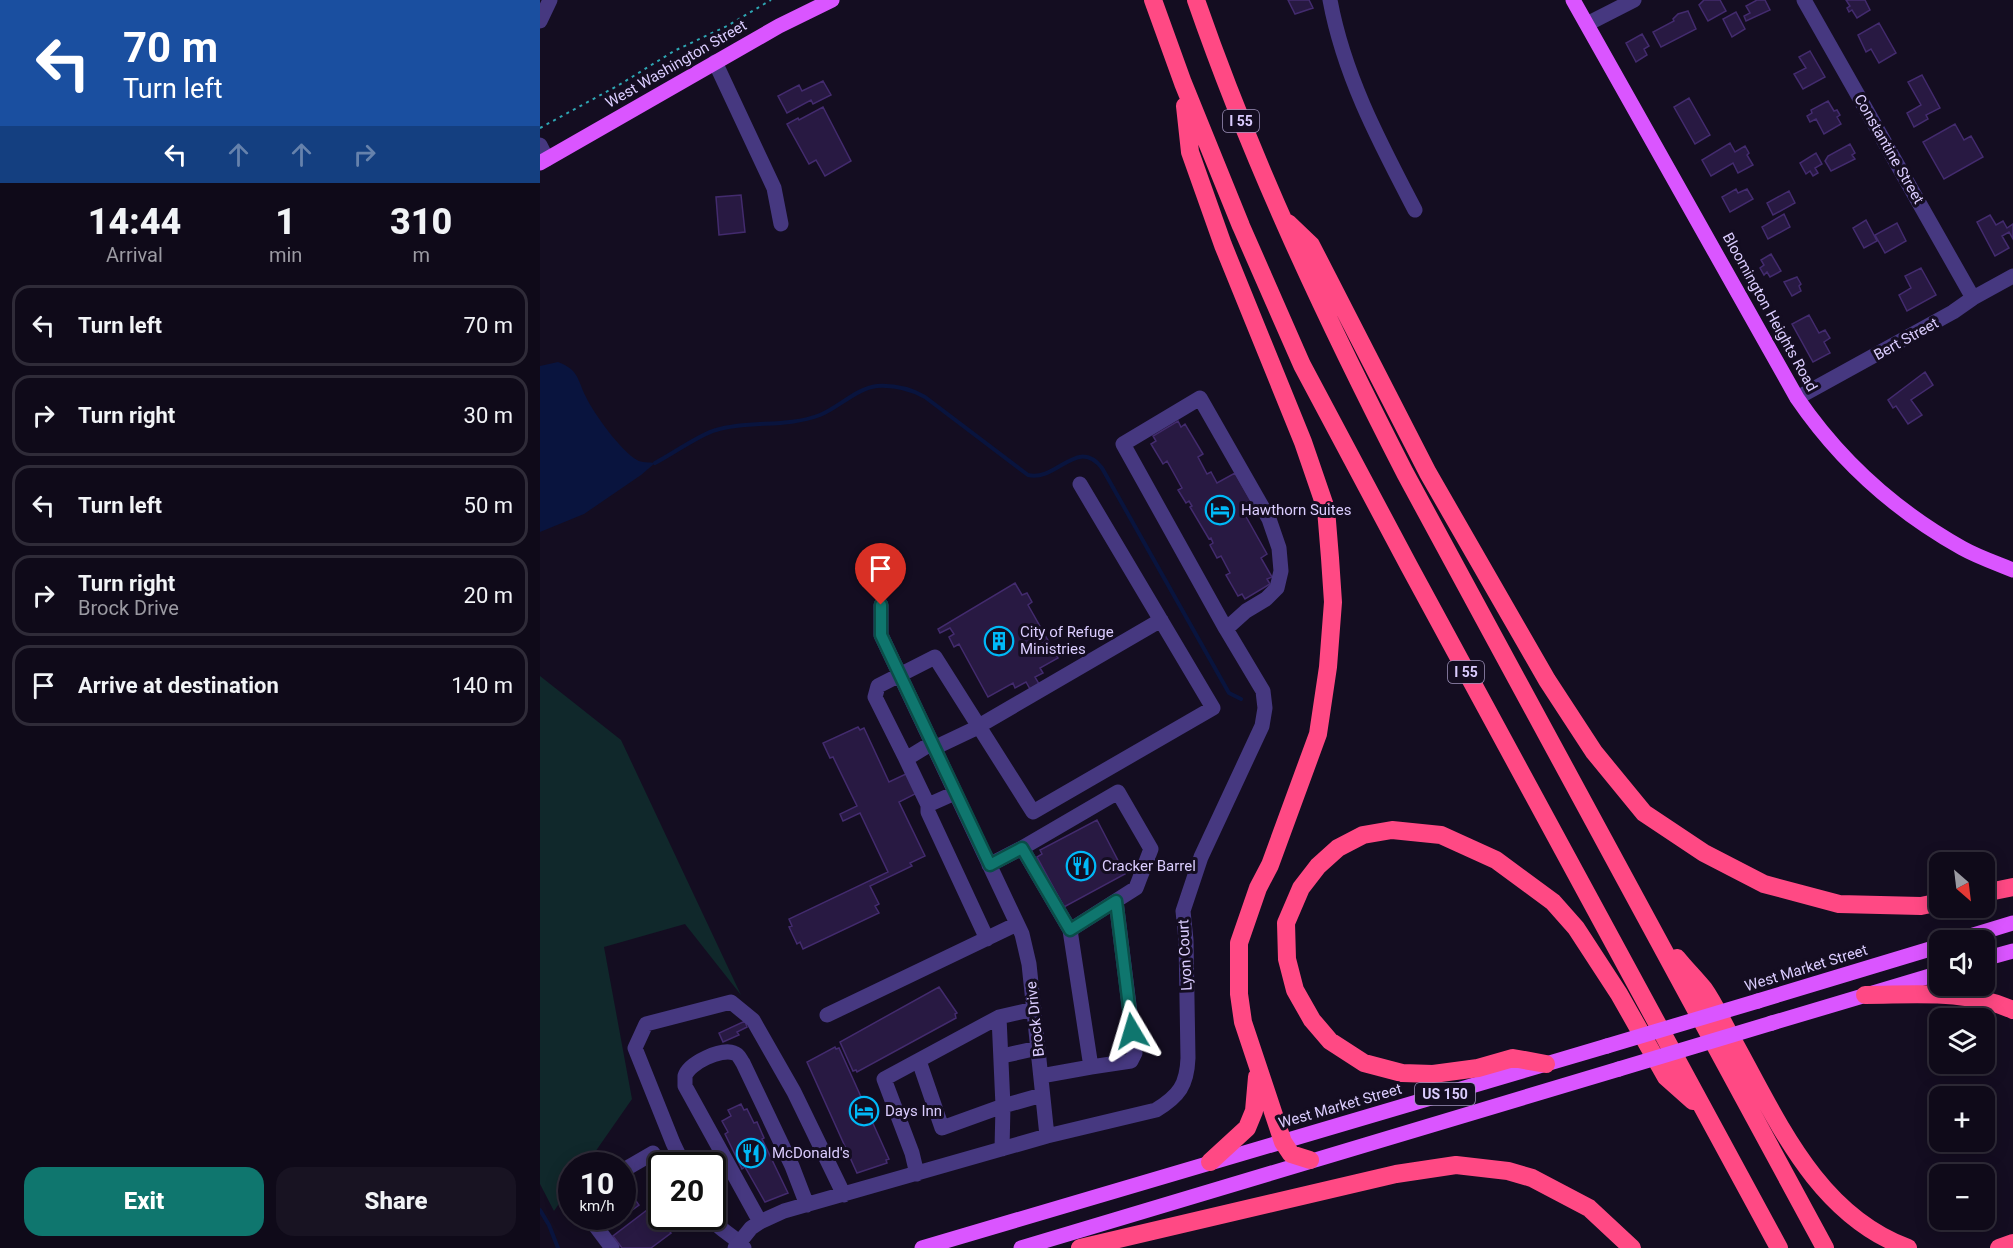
<!DOCTYPE html>
<html lang="en">
<head>
<meta charset="utf-8">
<style>
  body { margin:0; font-family:Roboto,sans-serif; background:#181322; color:#f1f3f6; height:100vh; display:flex; flex-direction:column; font-size:22px; white-space:nowrap }
  * { box-sizing:border-box; margin:0 }
  p { font-size:20px; color:#9b9aa2 }
  .icon { flex:none; width:33px; height:33px; fill:none; stroke:currentColor; stroke-width:2; stroke-linecap:round; stroke-linejoin:round }
  .map { position:relative; flex:1; overflow:hidden }
  .drawer { display:flex; flex-direction:column; background:#0f0a19; width:540px }
  .drawer>* { flex:none }
  .guide { background:#1a4fa0; color:#fff; overflow:hidden }
  .needle { width:39px; rotate:152deg }
  .buttons { position:absolute; left:1389px; top:852px; display:grid; gap:12px }
  .buttons a { display:grid; place-items:center; width:66px; height:66px; border-radius:12px; background:#0f0a19; box-shadow:0 3px 15px #0003,0 0 0 2px #2f2b38; font-size:30px }
  .speed { position:absolute; left:18px; top:1152px; display:flex; gap:12px; font-size:30px; font-weight:700; text-align:center }
  .speed>* { display:grid; place-content:center; width:78px; height:78px; border-radius:50%; background:#0f0a19; box-shadow:0 3px 15px #0003,0 0 0 2px #2f2b38; line-height:1 }
  .speed small { font-size:15px; font-weight:400 }
  .speed .limit { border:3px solid #111; border-radius:9px; background:#fff; color:#111 }
  .pin { position:absolute; display:grid; place-items:center; width:51px; height:51px; color:#fff; margin:-62px -26px; border-radius:50% 50% 50% 0; rotate:-45deg; box-shadow:0 0 6px #0007 }
  .pin .icon { rotate:45deg }
  .me { position:absolute; width:66px; margin:-33px; rotate:353deg; stroke-linejoin:round; filter:drop-shadow(0 0 4px #0008) }
  .turn { display:flex; align-items:center; gap:21px; height:126px; padding:0 24px; font-size:27px }
  .turn .icon { width:78px; height:78px; stroke-width:2.5 }
  .turn b { display:block; font-size:42px; line-height:51px }
  .lanes { display:flex; align-items:center; height:57px; padding:0 24px; background:#0003; justify-content:center; gap:30px; direction:ltr }
  .lanes .off { opacity:.35 }
  .eta { display:flex; justify-content:space-evenly; align-items:center; height:102px; text-align:center }
  .eta b { font-size:36px; font-weight:800; line-height:42px }
  .button { display:flex; gap:12px; margin-top:auto; padding:12px 24px }
  .button a { flex:1; height:69px; border-radius:18px; background:#0f766e; color:#fff; font-size:24px; font-weight:800; line-height:69px; text-align:center }
  .button a+a { background:#181322; color:#f1f3f6 }
  ul { padding:0; list-style:none }
  li { display:flex; align-items:center; gap:18px; height:81px; margin:0 12px 9px; padding:0 12px; border:3px solid #2f2b38; border-radius:18px }
  li div { flex:1 }
  li b { display:block; font-size:22px }
  li em { font-style:normal }
  main { display:flex; flex:1; min-height:0 }
  .map>svg:first-child { display:block }
  .green { fill:#10282b }
  .water { fill:#09143e }
  .lines { fill:none; stroke-linecap:round; stroke-linejoin:round }
  .stream { stroke:#09143e; stroke-width:4 }
  .building { fill:#281942; stroke:#432b6e; stroke-width:1.5 }
  .path { stroke:#2ea6b3; stroke-width:2; stroke-dasharray:3 4.5; stroke-linecap:butt }
  .minor { stroke:#463880; stroke-width:15 }
  .major { stroke:#da55ff; stroke-width:15 }
  .highway { stroke:#ff4984; stroke-width:18 }
  .major-bridge { stroke:#da55ff; stroke-width:15 }
  .route-casing { stroke:#0a4d48; stroke-width:15 }
  .route { stroke:#0f766e; stroke-width:10 }
  .labels { text-anchor:middle; stroke-width:6; stroke-linejoin:round; paint-order:stroke }
  .shield { fill:#140d21; stroke:#9f93bc; stroke-width:1.5 }
  .shield-label { font-size:14px; font-weight:bold; fill:#dbcdff }
  .street-label { font-size:15px; fill:#dbcdff; stroke:#140d21 }
  .poi-label { font-size:15px; fill:#dbcdff; stroke:#140d21; text-anchor:start }
</style>
</head>
<body>
<main>
<section class="drawer">
<div class="guide">
<div class="turn"><svg class="icon" aria-label="left" viewBox="0 0 24 24"><path d="M17 20v-9H6M10 6l-5 5 5 5"/></svg><div><b>70 m</b>Turn left</div></div>
<div class="lanes"><svg class="icon" aria-label="left" viewBox="0 0 24 24"><path d="M17 20v-9H6M10 6l-5 5 5 5"/></svg><svg class="icon off" aria-label="ahead" viewBox="0 0 24 24"><path d="M12 20V5M6 11l6-6 6 6"/></svg><svg class="icon off" aria-label="ahead" viewBox="0 0 24 24"><path d="M12 20V5M6 11l6-6 6 6"/></svg><svg class="icon off" aria-label="right" viewBox="0 0 24 24"><path d="M7 20v-9h11M14 6l5 5-5 5"/></svg></div>
</div>
<div class="eta">
<div><b>14:44</b><p>Arrival</p></div>
<div><b>1</b><p>min</p></div>
<div><b>310</b><p>m</p></div>
</div>
<ul>
<li><svg class="icon" aria-label="left" viewBox="0 0 24 24"><path d="M17 20v-9H6M10 6l-5 5 5 5"/></svg><div><b>Turn left</b></div><em>70 m</em></li>
<li><svg class="icon" aria-label="right" viewBox="0 0 24 24"><path d="M7 20v-9h11M14 6l5 5-5 5"/></svg><div><b>Turn right</b></div><em>30 m</em></li>
<li><svg class="icon" aria-label="left" viewBox="0 0 24 24"><path d="M17 20v-9H6M10 6l-5 5 5 5"/></svg><div><b>Turn left</b></div><em>50 m</em></li>
<li><svg class="icon" aria-label="right" viewBox="0 0 24 24"><path d="M7 20v-9h11M14 6l5 5-5 5"/></svg><div><b>Turn right</b><p>Brock Drive</p></div><em>20 m</em></li>
<li><svg class="icon" aria-label="arrive" viewBox="0 0 24 24"><path d="M6 21V4h12l-3 4 3 4H6"/></svg><div><b>Arrive at destination</b></div><em>140 m</em></li>
</ul>
<div class="button"><a>Exit</a><a>Share</a></div>
</section>
<div class="map">
<svg width="1473" height="1248" viewBox="0 0 1473 1248">
  <rect width="100%" height="100%" fill="#140d21"/>
  <path class="green" d="M0,676L81,740L201,995L145,924L64,947L92,1099L46,1165L32,1166L31,1186L14,1211L0,1184Z"/>
  <path class="water" d="M18,362C39,370 37,379 46,397C54,414 81,451 97,460C101,463 110,462 115,463L101,475L44,514L0,532V366Z"/>
  <g class="lines">
    <path class="stream" d="M115,463C131,455 160,434 176,430C210,420 246,428 280,415C298,408 317,388 337,386C355,385 369,388 385,397L488,475C517,482 537,436 562,468L689,693L701,699
      M0,1210L9,1225L18,1248"/>
  </g>
  <path class="building" d="M748,0H769L773,8L755,14Z
    M1164,0H1180L1186,11L1168,21L1159,5Z
    M1217,0H1225L1230,10L1206,21L1204,16L1210,13L1206,6Z
    M1306,0H1325L1330,10L1317,18L1312,10L1309,12L1307,8L1310,6Z
    M1148,11L1156,29L1121,47L1113,32L1134,21L1133,19L1138,14Z
    M1196,12L1205,29L1192,37L1183,19Z
    M1339,23L1356,53L1339,63L1331,49L1326,52L1318,35Z
    M1102,34L1109,46L1104,49L1107,55L1096,62L1086,43Z
    M1270,51L1285,77L1263,89L1254,74L1266,68L1259,57Z
    M1382,75L1400,108L1386,115L1388,119L1374,127L1367,113L1381,105L1368,82Z
    M283,81L291,95L273,104L271,100L247,113L238,96L259,85L262,91Z
    M1149,98L1170,135L1155,144L1134,107Z
    M1288,101L1294,111L1297,110L1300,115L1297,117L1301,124L1284,134L1276,119L1270,122L1267,116L1272,113L1271,110Z
    M283,107L311,161L285,176L276,160L269,164L247,124L258,118L259,120Z
    M1415,124L1424,140L1431,136L1443,157L1404,179L1383,142Z
    M1190,143L1195,152L1205,146L1209,153L1207,155L1213,165L1198,173L1193,163L1171,176L1162,160Z
    M1310,144L1315,153L1312,155L1315,159L1291,171L1285,161L1288,156Z
    M1276,153L1282,164L1275,168L1278,173L1273,176L1270,171L1266,174L1260,163Z
    M1196,189L1198,193L1207,189L1213,199L1190,212L1182,197Z
    M1249,191L1255,203L1233,215L1227,203Z
    M201,195L205,232L179,235L176,197Z
    M1244,214L1250,227L1228,239L1222,227Z
    M1450,215L1456,225L1463,221L1467,228L1473,224V239L1469,232L1462,236L1469,248L1455,256L1437,222Z
    M1326,220L1337,241L1324,248L1313,228Z
    M1357,223L1366,241L1345,253L1335,235Z
    M1231,254L1241,271L1230,277L1227,272L1224,275L1220,268L1224,265L1221,260Z
    M1381,268L1396,295L1367,311L1359,295L1371,288L1365,276Z
    M1257,277L1261,284L1259,286L1261,291L1252,296L1244,282Z
    M1269,315L1279,333L1285,330L1290,338L1284,342L1290,353L1273,362L1252,324Z
    M1385,372L1393,385L1371,400L1382,415L1368,424L1356,406L1353,408L1348,400Z
    M638,421L641,427L645,424L663,454L658,457L667,474L671,472L677,483L695,473L714,506L704,513L727,554L721,558L732,577L727,579L730,584L705,599L702,594L698,596L686,575L690,573L681,556L677,558L670,545L673,543L671,538L669,539L650,507L652,506L649,501L646,503L638,490L642,488L627,461L623,464L611,444L616,441L613,436Z
    M475,583L482,595L487,593L492,602L488,605L518,658L500,668L503,673L495,677L499,684L490,689L486,682L475,688L473,683L448,697L419,644L414,647L409,637L414,634L410,628L400,633L398,629Z
    M318,727L320,730L324,728L349,782L368,773L377,793L359,802L385,856L370,863L372,866L330,886L339,904L335,906L339,913L263,949L260,942L257,944L249,927L252,926L249,919L348,872L320,813L303,821L300,814L317,806L293,757L290,758L283,743Z
    M557,820L585,874L524,907L497,857L502,854L500,850Z
    M399,987L417,1013L415,1014L416,1018L317,1072L316,1070L313,1071L300,1042Z
    M205,1021L207,1027L197,1032L199,1035L183,1042L179,1033Z
    M295,1047L296,1049L299,1048L349,1159L346,1160L347,1163L317,1173L267,1062Z
    M201,1104L204,1110L207,1109L214,1123L217,1122L224,1138L222,1139L248,1193L225,1202L205,1167L202,1169L185,1134L188,1132L182,1121L191,1116L188,1110Z
    M84,1184L99,1205L72,1225L65,1216H82V1185Z
    M111,1207L131,1233L111,1248H82L73,1236Z"/>
  <g class="lines">
    <path class="path" d="M0,128L79,85L134,51L187,26L231,0"/>
    <path class="minor" d="M790,0C804,76 840,143 875,210
      M1264,0L1433,298
      M0,21L10,0
      M1047,24L1094,0
      M175,62L234,188L241,224
      M0,145L7,159
      M1257,398L1413,312L1433,298L1473,276
      M341,605V635L482,934L489,964L507,1136
      M394,748L432,730L621,620
      M366,759L335,697L338,686L395,657L493,812L673,708L540,484
      M415,793L388,805V812L447,939
      M388,805L366,759L392,743
      M449,865L482,848L530,930L596,888L611,849L578,792L482,848
      M287,1015L477,924
      M462,1056L498,1048
      M379,1061L402,1128L463,1106L459,1017
      M551,1067L591,1061L595,1053L576,901
      M501,1076L551,1067L530,930
      M462,1149L463,1106L502,1095
      M144,1166L133,1143L95,1048L106,1024L191,1002L213,1020L254,1092L304,1195
      M82,1171L113,1153
      M377,1174L372,1153L344,1079L459,1017L494,1009
      M48,1216L72,1248
      M171,1216C178,1231 195,1235 204,1248
      M220,1222L145,1086C145,1085 145,1077 145,1076C149,1063 181,1048 194,1053C199,1054 200,1059 203,1063L252,1166L267,1205
      M195,1248L211,1228L220,1222L244,1211L507,1136L616,1110C639,1096 647,1085 648,1058L646,940L643,911L661,857L722,726L725,708L723,691L686,629L583,444L660,398L729,519L739,548L741,571L737,588L726,599L706,611L686,629"/>
    <path class="major" d="M1033,0L1257,398C1300,461 1356,511 1422,548C1438,557 1456,563 1473,570
      M0,163L239,26L292,0
      M1417,940L1473,923
      M1444,959L1473,951
      M1218,1001L1400,946
      M1232,1023L1400,973
      M382,1248L1067,1046
      M481,1248L1079,1069"/>
    <path class="highway" d="M613,0L643,83L701,226L762,365L869,566L1239,1248
      M656,0C713,164 786,319 865,473L1285,1248
      M645,106L650,152L683,245L763,442L786,509L790,558L793,602L788,667L778,734L730,865L718,888L699,943V994L703,1022L743,1142L751,1154L770,1160
      M748,223L771,245L888,473L1007,680L1054,752L1104,813L1164,853L1224,884L1299,904L1381,906L1400,902
      M1444,893L1473,887
      M1137,958C1145,968 1155,978 1164,989C1174,1003 1182,1021 1191,1037C1236,1117 1275,1214 1368,1248
      M1325,995C1374,995 1427,989 1473,1010
      M1006,1064L973,1058L938,1068L893,1074L862,1073L824,1063L790,1041L772,1020L755,990L747,959L746,923L761,888L778,866L798,848L823,835L852,830L901,835L956,860L1013,902L1036,928L1079,994L1126,1077L1153,1101
      M670,1162L707,1128L714,1111L717,1077
      M540,1248L856,1174L916,1165L968,1171L992,1178L1049,1208L1092,1248
      M1459,1248L1473,1243"/>
    <path class="major-bridge" d="M1067,1046L1218,1001
      M1079,1069L1232,1023"/>
  </g>
  <g class="lines">
    <g class="route-casing">
      <path id="route" d="M341,605V635L450,865L482,848L530,930L576,901L592,1031"/>
    </g>
    <use href="#route" class="route"/>
  </g>
  <defs>
    <g id="hotel-ring" transform="scale(1.5)"><circle r="9.5" fill="#140d21" stroke="#00b9f8" stroke-width="1.5"/><path d="M-6-4.5h1.5V1H6V5H4.5V3h-9V5H-6ZM-4 0a1.8 1.8 0 1 1 3.6 0ZM.5 0V-2.5h3Q6-2.5 6 0Z" fill="#00b9f8"/></g>
    <g id="building-ring" transform="scale(1.5)"><circle r="9.5" fill="#140d21" stroke="#00b9f8" stroke-width="1.5"/><path d="M-4-6H4V6H1V3H-1V6H-4ZM-2.5-4.3h1.7v1.8h-1.7ZM.8-4.3h1.7v1.8H.8ZM-2.5-1h1.7V.8h-1.7ZM.8-1h1.7V.8H.8Z" fill="#00b9f8"/></g>
    <g id="restaurant-ring" transform="scale(1.5)"><circle r="9.5" fill="#140d21" stroke="#00b9f8" stroke-width="1.5"/><path d="M-5-6h1v4h1v-4h1v4h1v-4h1v5L-1.5 .5V6h-2V.5L-5-1ZM5-6V6H3V1.5H1.5Q1.5-4 5-6Z" fill="#00b9f8"/></g>
  </defs>
  <g fill-rule="evenodd">
    <use href="#hotel-ring" x="680" y="510"/>
    <use href="#building-ring" x="459" y="641"/>
    <use href="#restaurant-ring" x="541" y="866"/>
    <use href="#hotel-ring" x="324" y="1111"/>
    <use href="#restaurant-ring" x="211" y="1153"/>
  </g>
  <g class="labels">
    <g class="shield">
      <rect x="683" y="110" width="36" height="22" rx="4.5"/>
      <rect x="908" y="661" width="36" height="22" rx="4.5"/>
      <rect x="875" y="1083" width="60" height="22" rx="4.5"/>
    </g>
    <g class="shield-label">
      <text x="701" y="126">I 55</text>
      <text x="926" y="677">I 55</text>
      <text x="905" y="1099">US 150</text>
    </g>
    <g class="street-label">
      <text transform="translate(136 64) rotate(-30)" y="5">West Washington Street</text>
      <text transform="translate(1349 149) rotate(60)" y="5">Constantine Street</text>
      <text transform="translate(1230 312) rotate(61)" y="5">Bloomington Heights Road</text>
      <text transform="translate(1366 339) rotate(-29)" y="5">Bert Street</text>
      <text transform="translate(645 955) rotate(-93)" y="5">Lyon Court</text>
      <text transform="translate(1266 968) rotate(-17)" y="5">West Market Street</text>
      <text transform="translate(495 1019) rotate(-96)" y="5">Brock Drive</text>
      <text transform="translate(800 1106) rotate(-16)" y="5">West Market Street</text>
    </g>
    <g class="poi-label">
      <text x="701" y="515">Hawthorn Suites</text>
      <text x="480" y="637">City of Refuge<tspan x="480" dy="17">Ministries</tspan></text>
      <text x="562" y="871">Cracker Barrel</text>
      <text x="345" y="1116">Days Inn</text>
      <text x="232" y="1158">McDonald's</text>
    </g>
  </g>
</svg>
<div class="buttons">
<a><svg class="needle" viewBox="-14 -14 28 28"><path d="M0-13l5 13h-10z" fill="#e53935"/><path d="M0 13l5-13h-10z" fill="#9b9aa2"/></svg></a>
<a><svg class="icon" aria-label="sound" viewBox="0 0 24 24"><path d="M4 9h4l5-4v14l-5-4H4zM17 9q2 3 0 6"/></svg></a>
<a><svg class="icon" aria-label="layers" viewBox="0 0 24 24"><path d="M12 4l9 5-9 5-9-5zM3 14l9 5 9-5"/></svg></a>
<a>+</a>
<a>−</a>
</div>
<div class="speed"><div>10<small>km/h</small></div><div class="limit">20</div></div>
<div class="pin" style="left:341px;top:605px;background:#d93025"><svg class="icon" aria-label="arrive" viewBox="0 0 24 24"><path d="M6 21V4h12l-3 4 3 4H6"/></svg></div>
<svg class="me" style="left:592px;top:1031px" viewBox="-20 -20 40 40"><path d="M0-17L14 15 0 8-14 15z" fill="#0f766e" stroke="#fff" stroke-width="4"/></svg>
</div>
</main>
</body>
</html>
